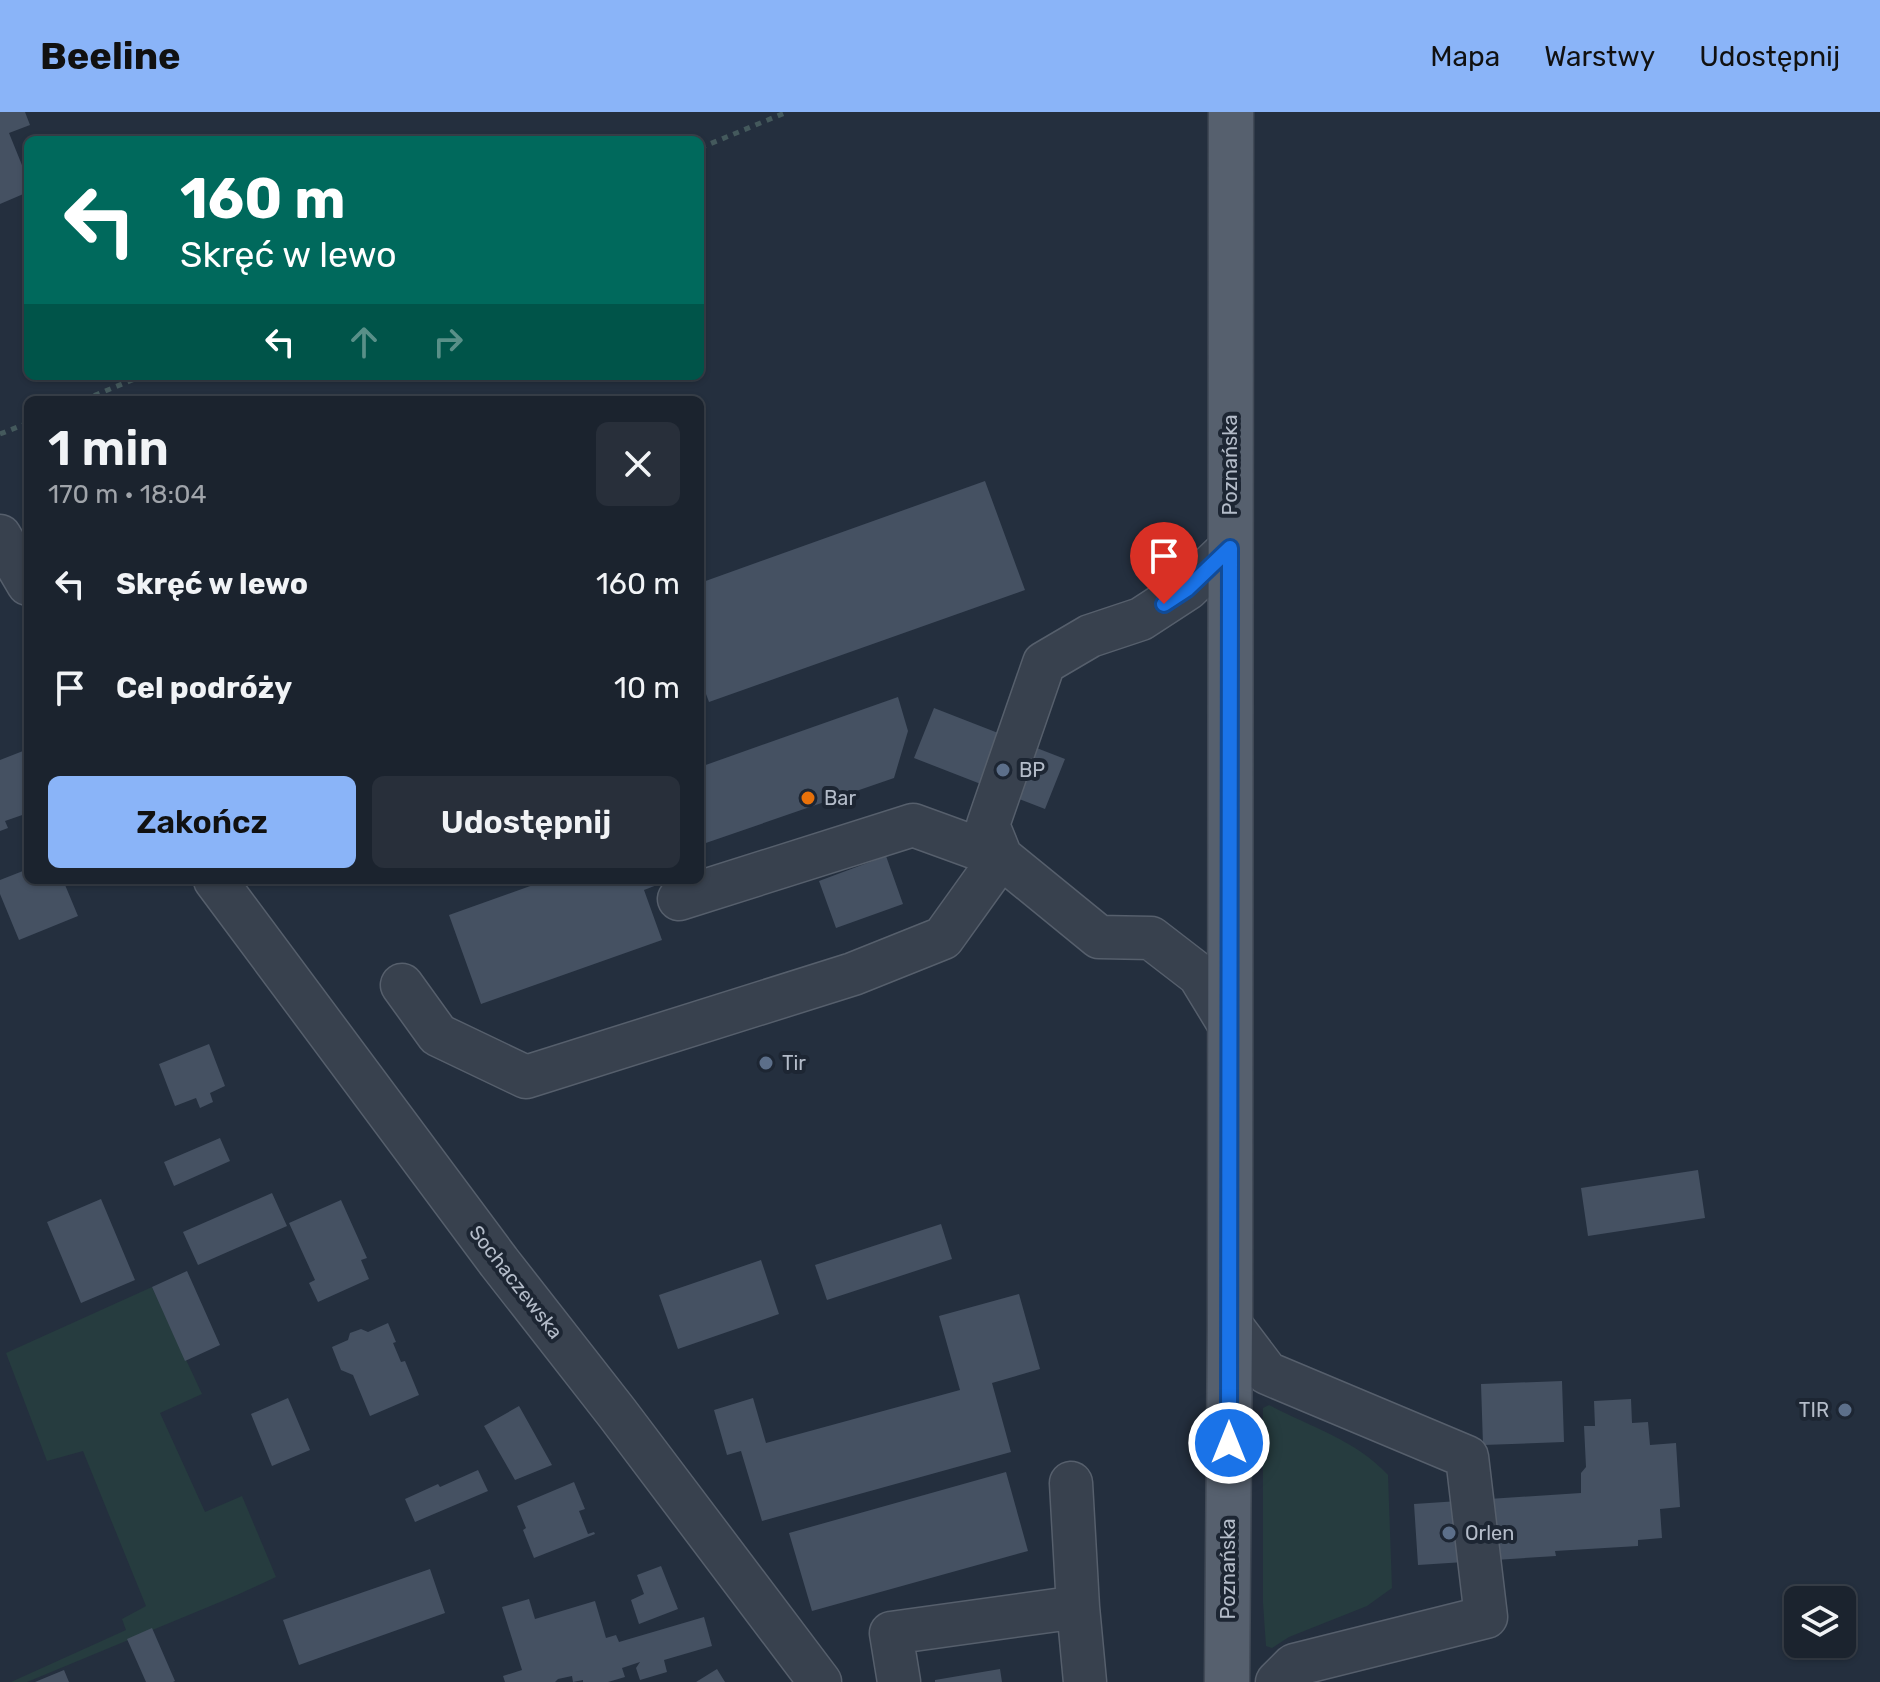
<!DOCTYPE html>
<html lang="pl">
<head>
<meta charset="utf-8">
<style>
  body { margin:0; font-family:Rubik,sans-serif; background:#282f3a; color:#f1f3f6; height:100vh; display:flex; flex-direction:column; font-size:30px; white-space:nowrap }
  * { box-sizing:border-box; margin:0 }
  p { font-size:26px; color:#a0a4aa }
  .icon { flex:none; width:44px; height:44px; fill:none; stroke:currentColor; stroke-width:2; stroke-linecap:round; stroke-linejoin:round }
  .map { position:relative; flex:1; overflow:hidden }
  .details { position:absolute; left:24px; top:284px; width:680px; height:488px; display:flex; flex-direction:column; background:#1b232e; border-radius:12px; box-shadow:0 2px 6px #0004,0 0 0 2px #39404a }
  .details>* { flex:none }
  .guide { position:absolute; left:24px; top:24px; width:680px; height:244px; border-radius:12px; box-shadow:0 2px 6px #0004,0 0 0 2px #39404a; background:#00695c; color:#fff; overflow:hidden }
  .tools { position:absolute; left:1784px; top:1474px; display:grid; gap:16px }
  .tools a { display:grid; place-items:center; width:72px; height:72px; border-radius:12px; background:#1b232e; box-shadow:0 2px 6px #0004,0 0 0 2px #39404a; font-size:40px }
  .pin { position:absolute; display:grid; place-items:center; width:68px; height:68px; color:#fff; margin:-82px -34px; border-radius:50% 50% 50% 0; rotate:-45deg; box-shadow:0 0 8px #0007 }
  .pin .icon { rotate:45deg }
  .me { position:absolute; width:88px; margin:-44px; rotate:0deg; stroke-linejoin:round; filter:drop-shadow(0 0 6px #0008) }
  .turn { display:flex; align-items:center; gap:28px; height:168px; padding:0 24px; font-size:36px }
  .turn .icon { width:104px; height:104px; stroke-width:2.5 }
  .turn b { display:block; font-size:56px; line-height:68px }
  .lanes { display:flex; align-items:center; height:76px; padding:0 24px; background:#0003; justify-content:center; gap:40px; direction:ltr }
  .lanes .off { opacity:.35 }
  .round { display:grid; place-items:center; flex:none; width:84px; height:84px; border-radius:12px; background:#282f3a }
  .headline { display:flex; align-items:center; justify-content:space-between; height:136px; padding:0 24px }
  h1 { font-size:48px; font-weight:600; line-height:60px }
  .button { display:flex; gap:16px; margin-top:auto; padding:16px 24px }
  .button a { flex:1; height:92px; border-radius:12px; background:#8ab4f8; color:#111; font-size:32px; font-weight:600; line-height:92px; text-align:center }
  .button a+a { background:#282f3a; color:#f1f3f6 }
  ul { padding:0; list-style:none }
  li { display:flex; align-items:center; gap:24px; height:104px; padding:0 24px }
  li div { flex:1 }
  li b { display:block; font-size:30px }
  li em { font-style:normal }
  header { display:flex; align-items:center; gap:48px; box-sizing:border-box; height:112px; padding:0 40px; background:#8ab4f8; color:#111 }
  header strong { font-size:38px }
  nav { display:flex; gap:44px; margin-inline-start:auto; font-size:28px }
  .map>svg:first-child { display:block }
  .green { fill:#263c3f }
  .building { fill:#455162 }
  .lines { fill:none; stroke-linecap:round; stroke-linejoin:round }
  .minor-casing { stroke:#565f6c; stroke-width:45 }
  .major-casing { stroke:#414a57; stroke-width:47 }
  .path { stroke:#44595c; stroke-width:5; stroke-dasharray:6 6; stroke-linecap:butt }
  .minor { stroke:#38414e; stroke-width:42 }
  .major { stroke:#56606e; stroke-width:44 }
  .route-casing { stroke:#114b97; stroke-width:20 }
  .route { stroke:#1a73e8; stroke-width:14 }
  .service-dot { fill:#5c6f8a; stroke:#1d2633; stroke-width:3 }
  .food-dot { fill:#e8710a; stroke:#1d2633; stroke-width:3 }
  .labels { text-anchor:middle; stroke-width:8; stroke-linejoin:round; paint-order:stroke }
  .street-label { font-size:20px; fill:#b4bcc9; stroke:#1d2633 }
  .poi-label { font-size:20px; fill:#b4bcc9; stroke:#1d2633; text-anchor:start }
</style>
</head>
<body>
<header>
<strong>Beeline</strong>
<nav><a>Mapa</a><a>Warstwy</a><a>Udostępnij</a></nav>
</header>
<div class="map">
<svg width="1880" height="1570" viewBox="0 0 1880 1570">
  <rect width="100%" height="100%" fill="#242f3e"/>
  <path class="green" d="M152,1175L202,1282L160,1301L205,1400L242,1384L276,1465L237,1483L27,1570H11L126,1518L122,1507L146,1494L83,1339L47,1349L6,1241Z
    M1269,1293C1310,1315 1356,1328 1388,1363L1392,1476L1367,1494L1289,1525L1272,1536L1266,1534L1263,1491V1296Z"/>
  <path class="building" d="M0,0H25L30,13L9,21L28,68V80L0,92Z
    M985,369L1025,478L709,590L700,566V471Z
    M898,585L908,619L894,666L700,733V655Z
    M934,596L1065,647L1045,697L914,646Z
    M23,639L28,652V701L5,709L8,716L0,719V648Z
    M886,744L903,792L836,816L819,769Z
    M28,757V768H63L78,804L19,828L0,782V768Z
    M547,768H670L644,778L662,828L481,892L449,803Z
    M209,932L225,974L210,981L213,990L200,996L196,986L175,994L159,952Z
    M220,1026L230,1049L174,1074L164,1050Z
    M1698,1058L1705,1106L1588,1124L1581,1076Z
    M272,1081L287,1114L198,1153L183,1120Z
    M101,1087L135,1168L81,1191L47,1110Z
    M341,1088L367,1146L361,1148L369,1167L318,1190L309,1171L315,1168L289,1111Z
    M941,1112L952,1147L827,1188L815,1153Z
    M761,1148L779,1202L678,1237L659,1183Z
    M187,1159L220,1233L185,1249L152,1175Z
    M1019,1182L1040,1257L992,1271L1011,1340L762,1409L741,1339L727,1343L714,1298L753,1286L766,1331L960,1278L939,1204Z
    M388,1211L396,1230L393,1231L401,1250L405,1249L419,1283L370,1304L353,1263L341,1258L332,1235L348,1228L350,1221L361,1217L368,1220Z
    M1562,1269L1564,1330L1483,1333L1481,1272Z
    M288,1286L310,1338L272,1354L251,1302Z
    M1631,1287L1632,1311L1648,1310L1650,1333L1676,1331L1680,1395L1660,1397L1662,1426L1638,1428V1434L1555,1439L1556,1444L1418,1453L1414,1392L1581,1381V1361L1586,1355L1584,1314H1595L1594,1289Z
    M519,1294L552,1353L515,1368L484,1314Z
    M478,1358L488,1379L415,1410L405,1387L438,1372L440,1375Z
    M1006,1360L1028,1439L812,1499L789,1421Z
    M574,1370L585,1397L579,1399L588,1422L594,1420L595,1422L534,1446L523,1418L526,1416L517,1394Z
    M661,1454L678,1497L639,1512L631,1488L644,1482L637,1463Z
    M430,1457L445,1501L299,1553L283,1508Z
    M529,1487L535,1507L595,1489L606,1526L616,1523L619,1530L704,1505L712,1534L664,1548L667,1560L640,1568L636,1556L640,1550L622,1556L625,1565L608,1570H583V1568L573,1570L572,1564L558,1567L555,1570H505L503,1564L522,1558L502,1495Z
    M152,1516L175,1569L173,1570H146L127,1527Z
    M717,1557L725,1570H696Z
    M1000,1557L1002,1570H935V1568Z
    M64,1558L69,1570H35Z"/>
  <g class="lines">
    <g class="minor-casing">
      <path id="minor" d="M0,424L28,472
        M215,768L499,1150L617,1301L820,1570
        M402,873L438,923L526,965L853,862L943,826L1001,745L913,713L679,787
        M1230,914L1199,863L1151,826L1099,825L1001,745L988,713L1044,551L1090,524L1141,507L1187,477L1230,436
        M1230,1212L1267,1261L1467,1345L1486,1505L1294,1553L1277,1570
        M1071,1371L1078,1495L1085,1570
        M899,1570L891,1521L1078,1495"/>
    </g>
    <g class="major-casing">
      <path id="major" d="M1227,1570L1230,1212L1231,0"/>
    </g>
    <path class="path" d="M700,36L787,0
      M83,288L142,264
      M0,322L28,311"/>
    <use href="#minor" class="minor"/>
    <use href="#major" class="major"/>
  </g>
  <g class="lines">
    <g class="route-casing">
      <path id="route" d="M1164,492L1187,477L1230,436L1229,1331"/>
    </g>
    <use href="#route" class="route"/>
  </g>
  <g class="service-dot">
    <circle cx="1003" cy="658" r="8"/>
    <circle cx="766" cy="951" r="8"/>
    <circle cx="1845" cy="1298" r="8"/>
    <circle cx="1449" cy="1421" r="8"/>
  </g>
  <circle class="food-dot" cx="808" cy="686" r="8"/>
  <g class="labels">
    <g class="street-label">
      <text transform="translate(1230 353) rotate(-90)" y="7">Poznańska</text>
      <text transform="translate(516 1170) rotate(52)" y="7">Sochaczewska</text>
      <text transform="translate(1228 1457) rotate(-90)" y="7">Poznańska</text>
    </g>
    <g class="poi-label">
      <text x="1019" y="665">BP</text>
      <text x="824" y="693">Bar</text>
      <text x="782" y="958">Tir</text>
      <text x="1829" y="1305" text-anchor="end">TIR</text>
      <text x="1465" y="1428">Orlen</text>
    </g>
  </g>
</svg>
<div class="tools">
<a><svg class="icon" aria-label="layers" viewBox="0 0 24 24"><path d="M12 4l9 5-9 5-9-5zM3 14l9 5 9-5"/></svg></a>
</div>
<div class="pin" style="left:1164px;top:492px;background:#d93025"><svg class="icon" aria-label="arrive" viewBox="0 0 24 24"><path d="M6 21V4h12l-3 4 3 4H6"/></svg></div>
<svg class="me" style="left:1229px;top:1331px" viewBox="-20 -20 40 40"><circle r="17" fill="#1a73e8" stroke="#fff" stroke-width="3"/><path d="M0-11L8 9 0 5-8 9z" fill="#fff"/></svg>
<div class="guide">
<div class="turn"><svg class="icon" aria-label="left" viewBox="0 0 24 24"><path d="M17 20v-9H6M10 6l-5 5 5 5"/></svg><div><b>160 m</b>Skręć w lewo</div></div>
<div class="lanes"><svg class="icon" aria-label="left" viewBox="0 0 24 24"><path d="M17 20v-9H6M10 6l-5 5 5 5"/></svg><svg class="icon off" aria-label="ahead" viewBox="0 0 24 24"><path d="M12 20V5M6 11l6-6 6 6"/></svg><svg class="icon off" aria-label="right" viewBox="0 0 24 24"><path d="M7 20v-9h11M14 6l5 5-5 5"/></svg></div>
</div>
<section class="details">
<div class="headline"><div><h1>1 min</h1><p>170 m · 18:04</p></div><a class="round"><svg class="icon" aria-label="close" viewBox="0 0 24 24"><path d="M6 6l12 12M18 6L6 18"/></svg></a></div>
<ul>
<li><svg class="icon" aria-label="left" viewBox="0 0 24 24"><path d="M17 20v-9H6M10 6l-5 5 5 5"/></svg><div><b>Skręć w lewo</b></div><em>160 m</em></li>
<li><svg class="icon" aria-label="arrive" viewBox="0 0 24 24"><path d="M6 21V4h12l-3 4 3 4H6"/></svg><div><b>Cel podróży</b></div><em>10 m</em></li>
</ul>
<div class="button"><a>Zakończ</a><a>Udostępnij</a></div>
</section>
</div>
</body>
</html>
